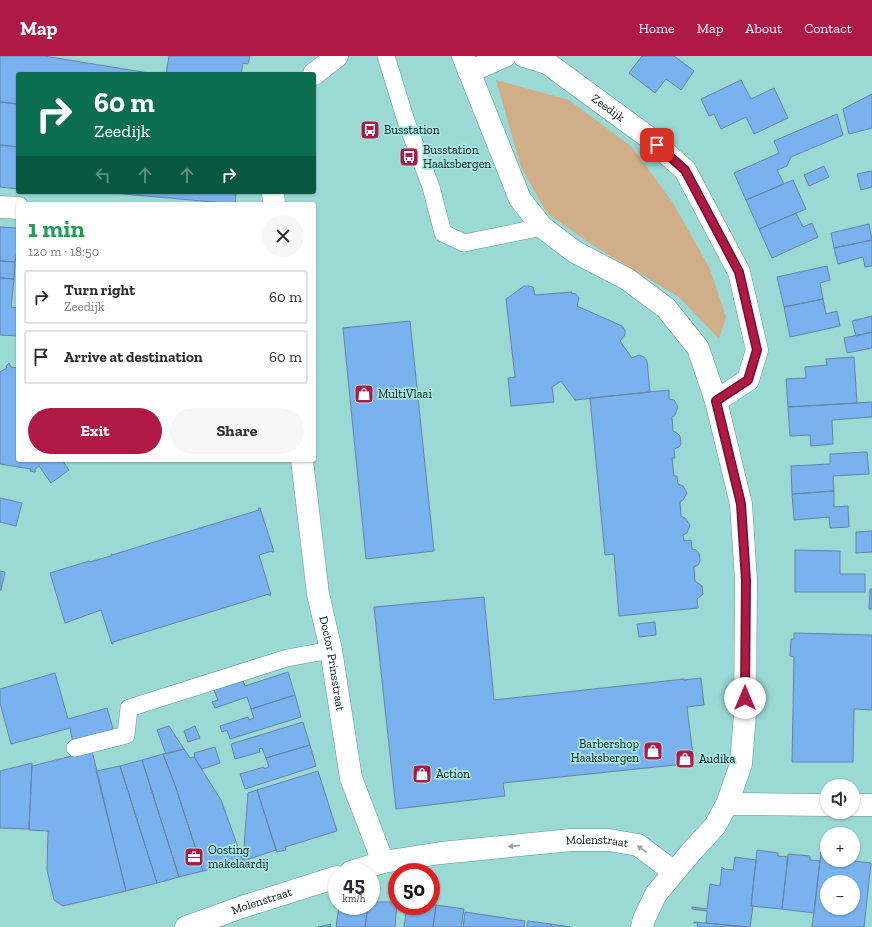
<!DOCTYPE html>
<html lang="en">
<head>
<meta charset="utf-8">
<style>
  body { margin:0; font-family:"Zilla Slab",serif; background:#f7f7f7; color:#2b2b33; height:100vh; display:flex; flex-direction:column; font-size:15px; white-space:nowrap }
  * { box-sizing:border-box; margin:0 }
  p { font-size:13px; color:#7c7c81 }
  .icon { flex:none; width:22px; height:22px; fill:none; stroke:currentColor; stroke-width:2; stroke-linecap:round; stroke-linejoin:round }
  .map { position:relative; flex:1; overflow:hidden }
  .sheet { position:absolute; left:16px; top:146px; width:300px; height:260px; display:flex; flex-direction:column; background:#fff; border-radius:4px; box-shadow:0 1px 3px #0004 }
  .sheet>* { flex:none }
  .guide { position:absolute; left:16px; top:16px; width:300px; height:122px; border-radius:4px; box-shadow:0 1px 3px #0004; background:#0b6e4f; color:#fff; overflow:hidden }
  .buttons { position:absolute; left:820px; top:723px; display:grid; gap:8px }
  .buttons a { display:grid; place-items:center; width:40px; height:40px; border-radius:50%; background:#fff; box-shadow:0 1px 3px #0004; font-size:20px }
  .speed { position:absolute; left:328px; top:807px; display:flex; gap:8px; font-size:20px; font-weight:700; text-align:center }
  .speed>* { display:grid; place-content:center; width:52px; height:52px; border-radius:50%; background:#fff; box-shadow:0 1px 3px #0004; line-height:1 }
  .speed small { font-size:10px; font-weight:400 }
  .speed .limit { border:6px solid #d22; background:#fff; color:#111 }
  .pin { position:absolute; display:grid; place-items:center; width:34px; height:34px; color:#fff; margin:-17px; border-radius:8px; box-shadow:0 2px 6px #0006 }
  .me { position:absolute; width:44px; margin:-22px; rotate:0deg; stroke-linejoin:round; filter:drop-shadow(0 0 3px #0008) }
  .turn { display:flex; align-items:center; gap:14px; height:84px; padding:0 12px; font-size:18px }
  .turn .icon { width:52px; height:52px; stroke-width:2.5 }
  .turn b { display:block; font-size:28px; line-height:34px }
  .lanes { display:flex; align-items:center; height:38px; padding:0 12px; background:#0003; justify-content:center; gap:20px; direction:ltr }
  .lanes .off { opacity:.35 }
  .round { display:grid; place-items:center; flex:none; width:42px; height:42px; border-radius:21px; background:#f7f7f7 }
  .head { display:flex; align-items:center; justify-content:space-between; height:68px; padding:0 12px }
  h1 { font-size:24px; font-weight:700; line-height:30px; color:#1e9e55 }
  .button { display:flex; gap:8px; margin-top:auto; padding:8px 12px }
  .button a { flex:1; height:46px; border-radius:24px; background:#ae1a45; color:#fff; font-size:16px; font-weight:700; line-height:46px; text-align:center }
  .button a+a { background:#f7f7f7; color:#2b2b33 }
  ul { padding:0; list-style:none }
  li { display:flex; align-items:center; gap:12px; height:54px; margin:0 8px 6px; padding:0 4px; border:2px solid #e1e1e2; border-radius:4px }
  li div { flex:1 }
  li b { display:block; font-size:15px }
  li em { font-style:normal }
  header { display:flex; align-items:center; gap:24px; box-sizing:border-box; height:56px; padding:0 20px; background:#ae1a45; color:#fff }
  header strong { font-size:19px }
  nav { display:flex; gap:22px; margin-inline-start:auto; font-size:14px }
  .map>svg:first-child { display:block }
  .green { fill:#d0ae87 }
  .building { fill:#7ab2ef; stroke:#6483a5; fill-rule:evenodd }
  .lines { fill:none; stroke-linecap:round; stroke-linejoin:round }
  .service-casing { stroke:#5a9794; stroke-width:18 }
  .minor-casing { stroke:#5a9794; stroke-width:23 }
  .secondary-casing { stroke:#5a9794; stroke-width:23 }
  .service { stroke:#fff; stroke-width:17 }
  .minor { stroke:#fff; stroke-width:22 }
  .secondary { stroke:#fff; stroke-width:22 }
  .oneway { fill:#99a2a1 }
  .route-casing { stroke:#71112d; stroke-width:10 }
  .route { stroke:#ae1a45; stroke-width:7 }
  .labels { text-anchor:middle; stroke-width:3.5; stroke-linejoin:round; paint-order:stroke }
  .street-label { font-size:12px; fill:#001615; stroke:#a8e6e2 }
  .poi-label { font-size:12px; fill:#001615; stroke:#a8e6e2; text-anchor:start }
</style>
</head>
<body>
<header>
<strong>Map</strong>
<nav><a>Home</a><a>Map</a><a>About</a><a>Contact</a></nav>
</header>
<div class="map">
<svg width="872" height="871" viewBox="0 0 872 871">
  <rect width="100%" height="100%" fill="#9bd9d5"/>
  <path class="green" d="M496,24L569,44L632,91L673,147L710,213L726,261L719,283L679,241L594,190L547,157L521,111Z"/>
  <path class="building" d="M0,0H44L155,18H18V48L0,46Z
    M169,0H250L248,8L243,7L241,18H166Z
    M642,0H674L694,15L681,34L666,23L655,37L629,17Z
    M741,24L751,43L774,32L788,62L754,78L746,61L721,73L714,58L709,60L701,43Z
    M872,38V72L849,78L843,53Z
    M0,46L18,48V91L0,89Z
    M837,58L843,79L791,101L787,110L777,114L784,128L746,144L734,117L779,97L774,85Z
    M0,89L18,91V133L0,131Z
    M824,110L829,121L809,130L804,119Z
    M872,115V131L861,134L857,118Z
    M793,124L806,153L759,173L746,144Z
    M102,136H236L235,148Z
    M796,157L803,171L812,167L818,181L772,202L759,173Z
    M869,168L872,184L834,192L831,177Z
    M0,171L18,172V195H17L15,206L0,205Z
    M872,184V210L865,211L863,201L838,208L834,192Z
    M0,205L15,206L14,223L0,222Z
    M827,210L830,224L820,227L823,243L784,251L777,221Z
    M0,222L14,223L11,251L18,252V280L0,279Z
    M524,230H529L533,231L535,239L572,236L571,237L576,238L579,242L577,250L622,270L625,274V279L620,285L632,302L639,299L644,301L647,305L650,336L575,344L561,325L552,331L554,346L511,350L508,322L515,321L506,243Z
    M823,243L826,258L837,255L840,270L790,281L784,251Z
    M872,260V276L856,280L852,265Z
    M410,265L434,495L366,503L343,272Z
    M872,276V292L847,297L844,282Z
    M854,301L857,347L788,351L786,323L806,322L805,311L827,309L826,303Z
    M9,307L11,311L18,312V404H62L69,414L51,427L39,410L35,413V416L30,415L31,413L0,408V316L7,312L6,310Z
    M669,334V343L674,344L678,351L675,359L672,361L673,375L677,377L680,380L681,388L679,391L674,393L675,402H672L674,420H677L678,428L683,430L687,437L683,444L680,446L681,460L685,462L690,469L687,477L683,479L684,485L691,484L692,493L696,494L699,497L700,505L698,509L694,511L695,525L702,530L703,538L697,543L698,552L619,560L614,498L605,499L590,342Z
    M872,346V361L832,364L833,388L811,390L810,379L790,380L788,351Z
    M867,396L869,418L833,420L834,435L792,438L791,410L830,408V398Z
    M834,435V451L848,450L849,471L830,472L829,461L794,464L792,438Z
    M0,442L22,447L16,470L0,466Z
    M258,452H260L274,496H272V495L259,499L271,539L269,540V538L113,586V588H112L101,554L65,567L50,517L89,505V506L111,500V498H112V499L259,454Z
    M872,475V496L856,497V476Z
    M795,494L840,495V518H865V536H795Z
    M0,515L5,516L1,534H0Z
    M870,533H872V553H869Z
    M484,541L494,644L684,623V624L701,622L704,649L687,651L694,707L503,727L505,740L396,753L374,551Z
    M655,566L656,579L639,581L637,568Z
    M794,577L872,579V654L854,653L853,706H792L794,601L790,600L791,583H794Z
    M288,616L295,639L251,653L247,641L215,652L212,646L218,644L214,634L243,625L245,630Z
    M55,617L68,663L107,652L114,676L73,687L70,672L11,688L0,647V633Z
    M295,639L301,661L230,683L227,674L222,676L220,670L248,661L249,664L254,662L251,653Z
    M303,666L310,689L266,702L262,692L259,693L260,696L235,703L231,688Z
    M169,670L184,693L166,698L157,674Z
    M195,670L200,682L188,686L184,675Z
    M310,689L316,710L245,733L240,718L264,711V713L269,711L266,702Z
    M215,691L220,707L202,713L194,701L195,700L194,697Z
    M184,693L190,702L194,701L221,744L243,805L203,815L175,729L163,698Z
    M92,695L126,835L63,850L54,844L47,814L48,775L29,774L32,710Z
    M163,698L175,729L203,815L179,821L142,704Z
    M142,704L179,821L157,827L120,710Z
    M32,707L29,773L0,772V715Z
    M120,710L157,827L126,835L96,715Z
    M318,715L337,775L285,791L286,794L277,796L257,734Z
    M257,734L276,794L243,805L248,737Z
    M757,794L778,797V800L788,801L782,853L751,850Z
    M821,796H822V799L827,800V804H853V797H855L854,805L871,807L864,871H812ZM827,826H853V852H827Z
    M788,798L810,800V804L820,805L814,857L782,853Z
    M735,801L756,804L751,850H753L750,871L706,867L707,855L692,853V851L707,853L710,828L720,830L722,811L724,813L733,814Z
    M371,846H397L395,871H365L368,850H371Z
    M431,849H436L433,871H404L407,850H431Z
    M436,849L464,853L461,871H433Z
    M339,850H368L365,871H336Z
    M465,856L525,865L524,871H463Z
    M528,865L551,868V871H527Z
    M694,866L706,867L744,871H697L698,867H694Z
    M331,868L330,871H318Z
    M551,868L570,871H551Z"/>
  <g class="lines">
    <g class="service-casing">
      <path id="service" d="M386,0L406,65L431,131L443,177L464,187L542,171
        M75,692L126,679L129,652L287,602L331,594"/>
    </g>
    <g class="minor-casing">
      <g id="minor">
        <path id="s1" d="M524,0L547,7L648,81L685,114L739,216L757,294L748,324L716,345"/>
        <path d="M469,16L505,0"/>
        <path d="M314,18L337,0"/>
        <path d="M273,136L274,148"/>
        <path d="M0,151L18,152"/>
        <path id="s2" d="M302,404L318,538L331,594L351,722L383,806"/>
        <path d="M727,748L827,749"/>
        <path d="M853,749H872"/>
        <path id="s3" d="M351,816L383,806L441,797L571,784H609L638,789L674,816"/>
        <path id="s4" d="M186,871L242,851L337,821"/>
      </g>
    </g>
    <g class="secondary-casing">
      <path id="secondary" d="M463,0L520,143L542,171L575,196L627,223L666,252L698,292L716,345L741,448L746,524L745,658L741,708L727,748L715,770L692,795L656,838L644,863L642,871"/>
    </g>
    <use href="#service" class="service"/>
    <use href="#minor" class="minor"/>
    <use href="#secondary" class="secondary"/>
  </g>
  <defs><path id="oneway-solid" d="M-6-.8H1V-3.2L6.5 0L1 3.2V.8H-6Z"/></defs>
  <g class="oneway">
    <use href="#oneway-solid" transform="translate(514 790) rotate(174)"/>
    <use href="#oneway-solid" transform="translate(642 793) rotate(-145)"/>
  </g>
  <g class="lines">
    <g class="route-casing">
      <path id="route" d="M657,89L685,114L739,216L757,294L748,324L716,345L741,448L746,524L745,642"/>
    </g>
    <use href="#route" class="route"/>
  </g>
  <defs>
    <g id="bus-square" transform="scale(1)"><rect x="-9" y="-9" width="18" height="18" rx="4" fill="#ae1a45" stroke="#a8e6e2"/><path d="M-5-6H5V4H4V6H2V4H-2V6H-4V4H-5ZM-3.5-4V0h7V-4ZM-3.5 1.2v1.5H-2V1.2ZM2 1.2v1.5H3.5V1.2Z" fill="#fff"/></g>
    <g id="shop-square" transform="scale(1)"><rect x="-9" y="-9" width="18" height="18" rx="4" fill="#ae1a45" stroke="#a8e6e2"/><path d="M-5-2.5h2.3a2.7 3.5 0 0 1 5.4 0H5L5.5 6h-11ZM-1.5-2.5h3a1.5 2.3 0 0 0-3 0Z" fill="#fff"/></g>
    <g id="office-square" transform="scale(1)"><rect x="-9" y="-9" width="18" height="18" rx="4" fill="#ae1a45" stroke="#a8e6e2"/><path d="M-6-3h4V-5.5h4V-3h4V5H-6ZM-1-4.5V-3h2v-1.5ZM-6 0V1H6V0Z" fill="#fff"/></g>
  </defs>
  <g fill-rule="evenodd">
    <use href="#bus-square" x="370" y="74"/>
    <use href="#bus-square" x="409" y="101"/>
    <use href="#shop-square" x="364" y="338"/>
    <use href="#shop-square" x="653" y="695"/>
    <use href="#shop-square" x="685" y="703"/>
    <use href="#shop-square" x="422" y="718"/>
    <use href="#office-square" x="194" y="801"/>
  </g>
  <g class="labels">
    <g class="street-label">
      <text dy="4" stroke="none"><textPath href="#s1" startOffset="100">Zeedijk</textPath></text>
      <text dy="4" stroke="none"><textPath href="#s2" startOffset="206">Doctor Prinsstraat</textPath></text>
      <text dy="4" stroke="none"><textPath href="#s3" startOffset="249">Molenstraat</textPath></text>
      <text dy="4" stroke="none"><textPath href="#s4" startOffset="80">Molenstraat</textPath></text>
    </g>
    <g class="poi-label">
      <text x="384" y="78">Busstation</text>
      <text x="423" y="98">Busstation<tspan x="423" dy="14">Haaksbergen</tspan></text>
      <text x="378" y="342">MultiVlaai</text>
      <text x="639" y="692" text-anchor="end">Barbershop<tspan x="639" dy="14">Haaksbergen</tspan></text>
      <text x="699" y="707">Audika</text>
      <text x="436" y="722">Action</text>
      <text x="208" y="798">Oosting<tspan x="208" dy="14">makelaardij</tspan></text>
    </g>
  </g>
</svg>
<div class="buttons">
<a><svg class="icon" aria-label="sound" viewBox="0 0 24 24"><path d="M4 9h4l5-4v14l-5-4H4zM17 9q2 3 0 6"/></svg></a>
<a>+</a>
<a>−</a>
</div>
<div class="speed"><div>45<small>km/h</small></div><div class="limit">50</div></div>
<div class="pin" style="left:657px;top:89px;background:#d93025"><svg class="icon" aria-label="arrive" viewBox="0 0 24 24"><path d="M6 21V4h12l-3 4 3 4H6"/></svg></div>
<svg class="me" style="left:745px;top:642px" viewBox="-20 -20 40 40"><circle r="19" fill="#fff"/><path d="M0-13L10 11 0 6-10 11z" fill="#ae1a45"/></svg>
<div class="guide">
<div class="turn"><svg class="icon" aria-label="right" viewBox="0 0 24 24"><path d="M7 20v-9h11M14 6l5 5-5 5"/></svg><div><b>60 m</b>Zeedijk</div></div>
<div class="lanes"><svg class="icon off" aria-label="left" viewBox="0 0 24 24"><path d="M17 20v-9H6M10 6l-5 5 5 5"/></svg><svg class="icon off" aria-label="ahead" viewBox="0 0 24 24"><path d="M12 20V5M6 11l6-6 6 6"/></svg><svg class="icon off" aria-label="ahead" viewBox="0 0 24 24"><path d="M12 20V5M6 11l6-6 6 6"/></svg><svg class="icon" aria-label="right" viewBox="0 0 24 24"><path d="M7 20v-9h11M14 6l5 5-5 5"/></svg></div>
</div>
<section class="sheet">
<div class="head"><div><h1>1 min</h1><p>120 m · 18:50</p></div><a class="round"><svg class="icon" aria-label="close" viewBox="0 0 24 24"><path d="M6 6l12 12M18 6L6 18"/></svg></a></div>
<ul>
<li><svg class="icon" aria-label="right" viewBox="0 0 24 24"><path d="M7 20v-9h11M14 6l5 5-5 5"/></svg><div><b>Turn right</b><p>Zeedijk</p></div><em>60 m</em></li>
<li><svg class="icon" aria-label="arrive" viewBox="0 0 24 24"><path d="M6 21V4h12l-3 4 3 4H6"/></svg><div><b>Arrive at destination</b></div><em>60 m</em></li>
</ul>
<div class="button"><a>Exit</a><a>Share</a></div>
</section>
</div>
</body>
</html>
